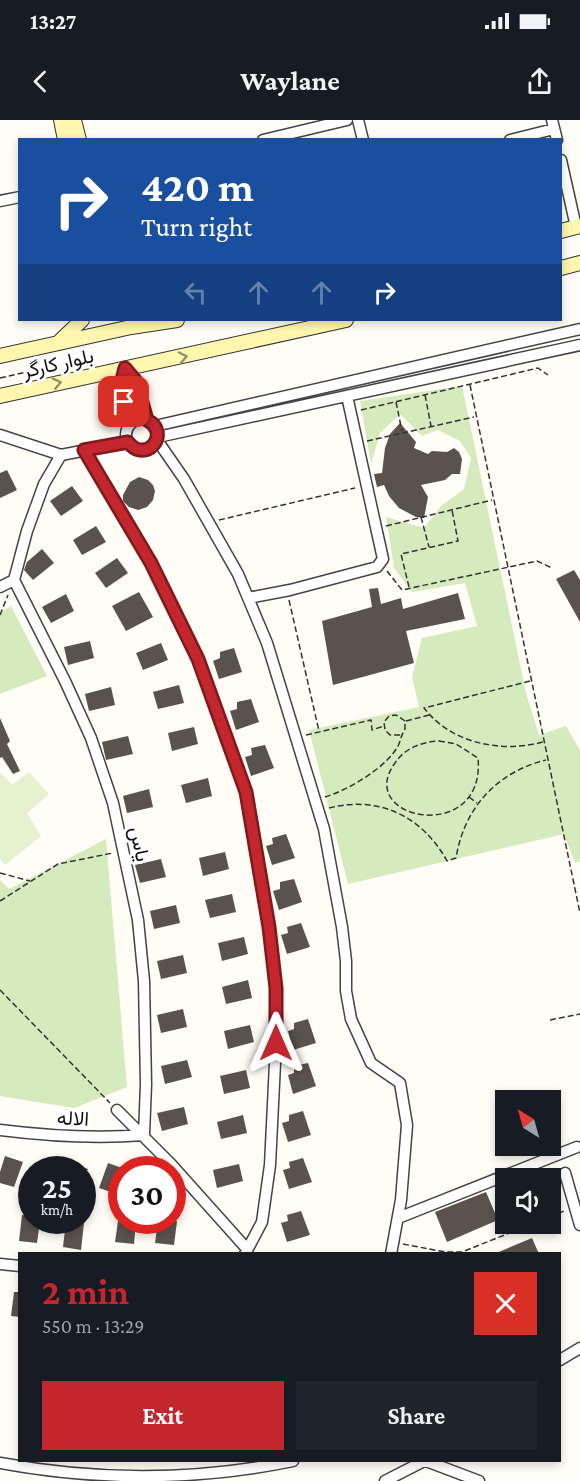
<!DOCTYPE html>
<html lang="en">
<head>
<meta charset="utf-8">
<style>
  body { margin:0; font-family:"Crimson Pro",Vazirmatn,serif; background:#20242c; color:#f1f3f6; height:100vh; display:flex; flex-direction:column; font-size:22px; white-space:nowrap }
  * { box-sizing:border-box; margin:0 }
  p { font-size:20px; color:#9ea1a6 }
  .icon { flex:none; width:33px; height:33px; fill:none; stroke:currentColor; stroke-width:2; stroke-linecap:round; stroke-linejoin:round }
  .map { position:relative; flex:1; overflow:hidden }
  .drawer { position:absolute; left:18px; top:1132px; width:543px; height:210px; display:flex; flex-direction:column; background:#171b24; border-radius:0px; box-shadow:0 3px 9px #0003 }
  .drawer>* { flex:none }
  .hud { position:absolute; left:18px; top:18px; width:544px; height:183px; border-radius:0px; box-shadow:0 3px 9px #0003; background:#1a4fa0; color:#fff; overflow:hidden }
  .needle { width:39px; rotate:323deg }
  .controls { position:absolute; left:495px; top:970px; display:grid; gap:12px }
  .controls a { display:grid; place-items:center; width:66px; height:66px; border-radius:0px; background:#171b24; box-shadow:0 3px 9px #0003; font-size:30px }
  .speed { position:absolute; left:18px; top:1036px; display:flex; gap:12px; font-size:30px; font-weight:700; text-align:center }
  .speed>* { display:grid; place-content:center; width:78px; height:78px; border-radius:50%; background:#171b24; box-shadow:0 3px 9px #0003; line-height:1 }
  .speed small { font-size:15px; font-weight:400 }
  .speed .limit { border:9px solid #d22; background:#fff; color:#111 }
  .pin { position:absolute; display:grid; place-items:center; width:51px; height:51px; color:#fff; margin:-26px; border-radius:12px; box-shadow:0 3px 9px #0006 }
  .me { position:absolute; width:66px; margin:-33px; rotate:0deg; stroke-linejoin:round; filter:drop-shadow(0 0 4px #0008) }
  .turn { display:flex; align-items:center; gap:21px; height:126px; padding:0 24px; font-size:27px }
  .turn .icon { width:78px; height:78px; stroke-width:2.5 }
  .turn b { display:block; font-size:42px; line-height:51px }
  .lanes { display:flex; align-items:center; height:57px; padding:0 24px; background:#0003; justify-content:center; gap:30px; direction:ltr }
  .lanes .off { opacity:.35 }
  .round { display:grid; place-items:center; flex:none; width:63px; height:63px; border-radius:0px; background:#20242c }
  .headline { display:flex; align-items:center; justify-content:space-between; height:102px; padding:0 24px }
  h1 { font-size:36px; font-weight:700; line-height:45px; color:#c4262e }
  .action { display:flex; gap:12px; margin-top:auto; padding:12px 24px }
  .action a { flex:1; height:69px; border-radius:0px; background:#c4262e; color:#fff; font-size:24px; font-weight:700; line-height:69px; text-align:center }
  .action a+a { background:#20242c; color:#f1f3f6 }
  .status { display:flex; justify-content:space-between; align-items:center; height:42px; padding:0 30px; background:#171b24; direction:ltr }
  .status svg { height:16px; fill:currentColor }
  header { display:flex; justify-content:space-between; align-items:center; height:78px; padding:0 24px; background:#171b24; font-size:27px; font-weight:700 }
  .map>svg:first-child { display:block }
  .green { fill:#d5ebbd }
  .pitch { fill:#e6f2cf }
  .building { fill:#5a524d }
  .lines { fill:none; stroke-linecap:round; stroke-linejoin:round }
  .minor-casing { stroke:#444; stroke-width:13 }
  .secondary-casing { stroke:#333; stroke-width:16 }
  .path { stroke:#333; stroke-width:1.5; stroke-dasharray:6 3; stroke-linecap:butt }
  .minor { stroke:#fff; stroke-width:10 }
  .secondary { stroke:#fff6b0; stroke-width:14 }
  .oneway { stroke:#948f68 }
  .route-casing { stroke:#7f191e; stroke-width:15 }
  .route { stroke:#c4262e; stroke-width:10 }
  .labels { text-anchor:middle; stroke-width:6; stroke-linejoin:round; paint-order:stroke }
  .street-label { font-size:20px; fill:#111; stroke:#fff }
</style>
</head>
<body>
<div class="status"><b>13:27</b><svg viewBox="0 0 49 12"><path d="M0 12V9h3v3zM5 12V6h3v6zM10 12V3h3v9zM15 12V0h3v12zM26 1h20v11H26zM47 4h2v5h-2z"/></svg></div>
<header><svg class="icon" aria-label="back" viewBox="0 0 24 24"><path d="M15 5l-7 7 7 7"/></svg>Waylane<svg class="icon" aria-label="share" viewBox="0 0 24 24"><path d="M12 15V3M7 8l5-5 5 5M5 13v7h14v-7"/></svg></header>
<div class="map">
<svg width="580" height="1361" viewBox="0 0 580 1361">
  <rect width="100%" height="100%" fill="#fffdf5"/>
  <path class="green" d="M462,266L526,573L539,615L566,606L580,630V741L575,743L564,714L348,764L309,610L419,587L412,557L422,518L477,506L465,463L412,472L394,448L386,397L424,408L441,386L464,369L471,338L460,321L438,310L422,316L400,294L380,313L371,344L360,281Z
    M11,486L47,556L0,574V493Z
    M106,719L127,967L74,988L0,976V760L9,769Z"/>
  <path class="pitch" d="M0,652L12,665L29,652L49,674L27,693L41,716L5,745L0,739Z"/>
  <path class="building" d="M400,303L416,322L414,328L428,334L432,331L447,332L454,328L459,332L462,339L460,354H452L445,360L421,365L428,377L424,398L416,397L399,388L389,376L384,365L377,367L374,354L382,353L385,328L390,314Z
    M7,350L17,370L0,378V353Z
    M139,357L148,360L153,365L155,371L153,380L147,387L138,390L129,387L123,381V375L130,362Z
    M72,366L83,381L61,396L50,381Z
    M96,406L106,422L82,435L73,420Z
    M42,429L54,443L33,460L24,450L27,442Z
    M117,438L128,453L106,468L95,453Z
    M574,450L580,460V502L556,459Z
    M378,468L381,484L401,478L403,489L458,473L465,499L406,511L414,543L333,565L322,501L372,487L369,469Z
    M139,472L153,497L126,511L112,486Z
    M66,474L74,491L51,503L42,487Z
    M90,521L94,538L68,545L64,527Z
    M161,523L168,540L143,550L136,533Z
    M234,528L242,552L219,559L213,541L220,538V532Z
    M179,565L184,583L158,589L153,572Z
    M111,567L115,585L89,591L85,574Z
    M251,579L259,602L236,610L230,591L237,589V582Z
    M0,598L10,621L7,624L20,651L13,654L2,637L0,638Z
    M194,607L198,624L172,631L168,613Z
    M128,616L133,634L106,640L102,622Z
    M265,625L274,648L251,656L245,637L252,635L251,628Z
    M208,658L212,676L186,683L181,665Z
    M149,669L153,687L127,693L123,676Z
    M286,714L295,738L272,745L266,726L273,724L272,718Z
    M225,732L229,749L203,756L199,738Z
    M161,739L166,757L140,763L135,745Z
    M294,759L302,782L279,790L273,771L280,769V762Z
    M232,774L236,792L210,798L205,780Z
    M176,785L180,803L154,809L150,791Z
    M301,803L310,827L287,834L281,815L288,813L287,807Z
    M244,817L248,834L222,841L218,823Z
    M183,835L187,853L161,859L157,841Z
    M248,860L252,878L226,884L222,867Z
    M183,889L187,907L161,913L157,895Z
    M308,899L316,923L293,930L288,911L294,909V903Z
    M250,905L254,922L228,929L224,911Z
    M187,940L192,957L165,964L161,946Z
    M308,943L316,966L293,974L288,955L294,953V946Z
    M246,950L250,968L224,974L220,956Z
    M184,987L188,1004L162,1011L157,993Z
    M303,991L311,1015L288,1022L282,1003L289,1001V995Z
    M243,995L247,1013L221,1019L217,1002Z
    M5,1036L23,1042L14,1067L0,1063V1052Z
    M303,1038L312,1062L289,1069L283,1050L290,1048L289,1042Z
    M59,1039L88,1049V1050H55Z
    M108,1043L122,1048V1060L117,1074L99,1068Z
    M239,1044L243,1061L217,1068L213,1050Z
    M486,1072L498,1100L447,1122L435,1092Z
    M301,1091L310,1115L287,1122L281,1103L288,1101L287,1095Z
    M22,1095L32,1096V1101H40L37,1123L19,1121Z
    M66,1101L84,1103L81,1130L63,1127Z
    M118,1101H136L134,1124L115,1122Z
    M158,1101H177L174,1125L155,1123Z
    M532,1118L539,1134H494Z
    M14,1172H20V1197L11,1196Z"/>
  <g class="lines">
    <g class="minor-casing">
      <path id="minor" d="M358,0L363,20
        M552,0L557,20
        M263,20L347,0
        M510,20L554,9
        M561,40L576,107
        M0,81L20,77
        M125,248L120,268L128,307
        M125,248L136,261L147,300
        M126 315a16 16 0 1 1 32 0a16 16 0 1 1-32 0Z
        M155,306L580,209
        M0,315L61,335L128,322
        M158,317L580,225
        M157,320L184,359L238,454L267,523L324,709L342,807L346,841V871L351,899L371,943L400,963L407,1005L401,1080L391,1134
        M84,330L151,443L198,539L246,672L269,807L276,868V923L270,1045L262,1102L245,1134
        M0,467L14,460L27,411L44,364L61,335
        M248,478L290,470L377,447L383,439L347,276
        M117,990L171,1044L247,1129
        M0,1010C48,1016 95,1019 144,1015L146,964L144,861L138,800L113,683L91,618L65,561L14,460
        M565,1053L580,1105
        M398,1098L577,1027
        M0,1144L20,1146
        M560,1240L580,1228
        M426,1341L479,1361
        M0,1343C97,1361 195,1361 293,1341
        M385,1361L424,1341"/>
    </g>
    <g class="secondary-casing">
      <path id="secondary" d="M61,0L65,20
        M74,0L79,20
        M561,111L580,106
        M561,148L580,143
        M60,221L82,200
        M0,236L131,207L177,200
        M0,276L346,200"/>
    </g>
    <path class="path" d="M0,258L54,246
      M470,265L580,793
      M425,275L431,306
      M396,282L402,311
      M361,290L538,248L548,255
      M367,321L474,297
      M421,397L429,427
      M219,400L355,368
      M386,406L492,380
      M387,451L402,470L537,441L552,448
      M409,467L401,434L458,421L452,390
      M289,480L319,611
      M0,495L8,475
      M530,561L424,588C452,624 501,633 543,622
      M406,601L429,595
      M306,615L371,600L372,610L384,606
      M439,621L456,624L478,638C486,726 353,700 395,643C405,628 421,622 439,621Z
      M325,677C348,670 386,648 398,626C401,620 401,615 405,609V601L396,595L389,596L384,602L385,610L390,615H401
      M469,677L477,683
      M329,688C379,675 423,697 447,741L456,738C464,688 497,652 546,640
      M0,753L30,761
      M0,781L58,744L113,733
      M0,870L110,983
      M550,900L580,894
      M550,1097L564,1091
      M403,1124L445,1132H462L532,1104"/>
    <use href="#minor" class="minor"/>
    <use href="#secondary" class="secondary"/>
  </g>
  <defs><path id="oneway-chevron" d="M-2-3.5L2.5 0L-2 3.5" fill="none" stroke-width="1.6" stroke-linecap="round" stroke-linejoin="round" transform="scale(1.5)"/></defs>
  <g class="oneway">
    <use href="#oneway-chevron" transform="translate(183 237) rotate(-12)"/>
    <use href="#oneway-chevron" transform="translate(57 263) rotate(-13)"/>
  </g>
  <g class="lines">
    <g class="route-casing">
      <path id="route" d="M124,282L120,268L125,248L136,261L147,300C172,313 146,345 128,322L84,330L151,443L198,539L246,672L269,807L276,868V923"/>
    </g>
    <use href="#route" class="route"/>
  </g>
  <g class="labels">
    <g class="street-label">
      <text transform="translate(58 243) rotate(-13)" y="7">بلوار کارگر</text>
      <text transform="translate(140 724) rotate(78)" y="7">یاس</text>
      <text transform="translate(73 998) rotate(3)" y="7">الاله</text>
    </g>
  </g>
</svg>
<div class="controls">
<a><svg class="needle" viewBox="-14 -14 28 28"><path d="M0-13l5 13h-10z" fill="#e53935"/><path d="M0 13l5-13h-10z" fill="#9ea1a6"/></svg></a>
<a><svg class="icon" aria-label="sound" viewBox="0 0 24 24"><path d="M4 9h4l5-4v14l-5-4H4zM17 9q2 3 0 6"/></svg></a>
</div>
<div class="speed"><div>25<small>km/h</small></div><div class="limit">30</div></div>
<div class="pin" style="left:124px;top:282px;background:#d93025"><svg class="icon" aria-label="arrive" viewBox="0 0 24 24"><path d="M6 21V4h12l-3 4 3 4H6"/></svg></div>
<svg class="me" style="left:276px;top:923px" viewBox="-20 -20 40 40"><path d="M0-17L14 15 0 8-14 15z" fill="#c4262e" stroke="#fff" stroke-width="4"/></svg>
<div class="hud">
<div class="turn"><svg class="icon" aria-label="right" viewBox="0 0 24 24"><path d="M7 20v-9h11M14 6l5 5-5 5"/></svg><div><b>420 m</b>Turn right</div></div>
<div class="lanes"><svg class="icon off" aria-label="left" viewBox="0 0 24 24"><path d="M17 20v-9H6M10 6l-5 5 5 5"/></svg><svg class="icon off" aria-label="ahead" viewBox="0 0 24 24"><path d="M12 20V5M6 11l6-6 6 6"/></svg><svg class="icon off" aria-label="ahead" viewBox="0 0 24 24"><path d="M12 20V5M6 11l6-6 6 6"/></svg><svg class="icon" aria-label="right" viewBox="0 0 24 24"><path d="M7 20v-9h11M14 6l5 5-5 5"/></svg></div>
</div>
<section class="drawer">
<div class="headline"><div><h1>2 min</h1><p>550 m · 13:29</p></div><a class="round" style="background:#d93025;color:#fff"><svg class="icon" aria-label="close" viewBox="0 0 24 24"><path d="M6 6l12 12M18 6L6 18"/></svg></a></div>
<div class="action"><a>Exit</a><a>Share</a></div>
</section>
</div>
</body>
</html>
